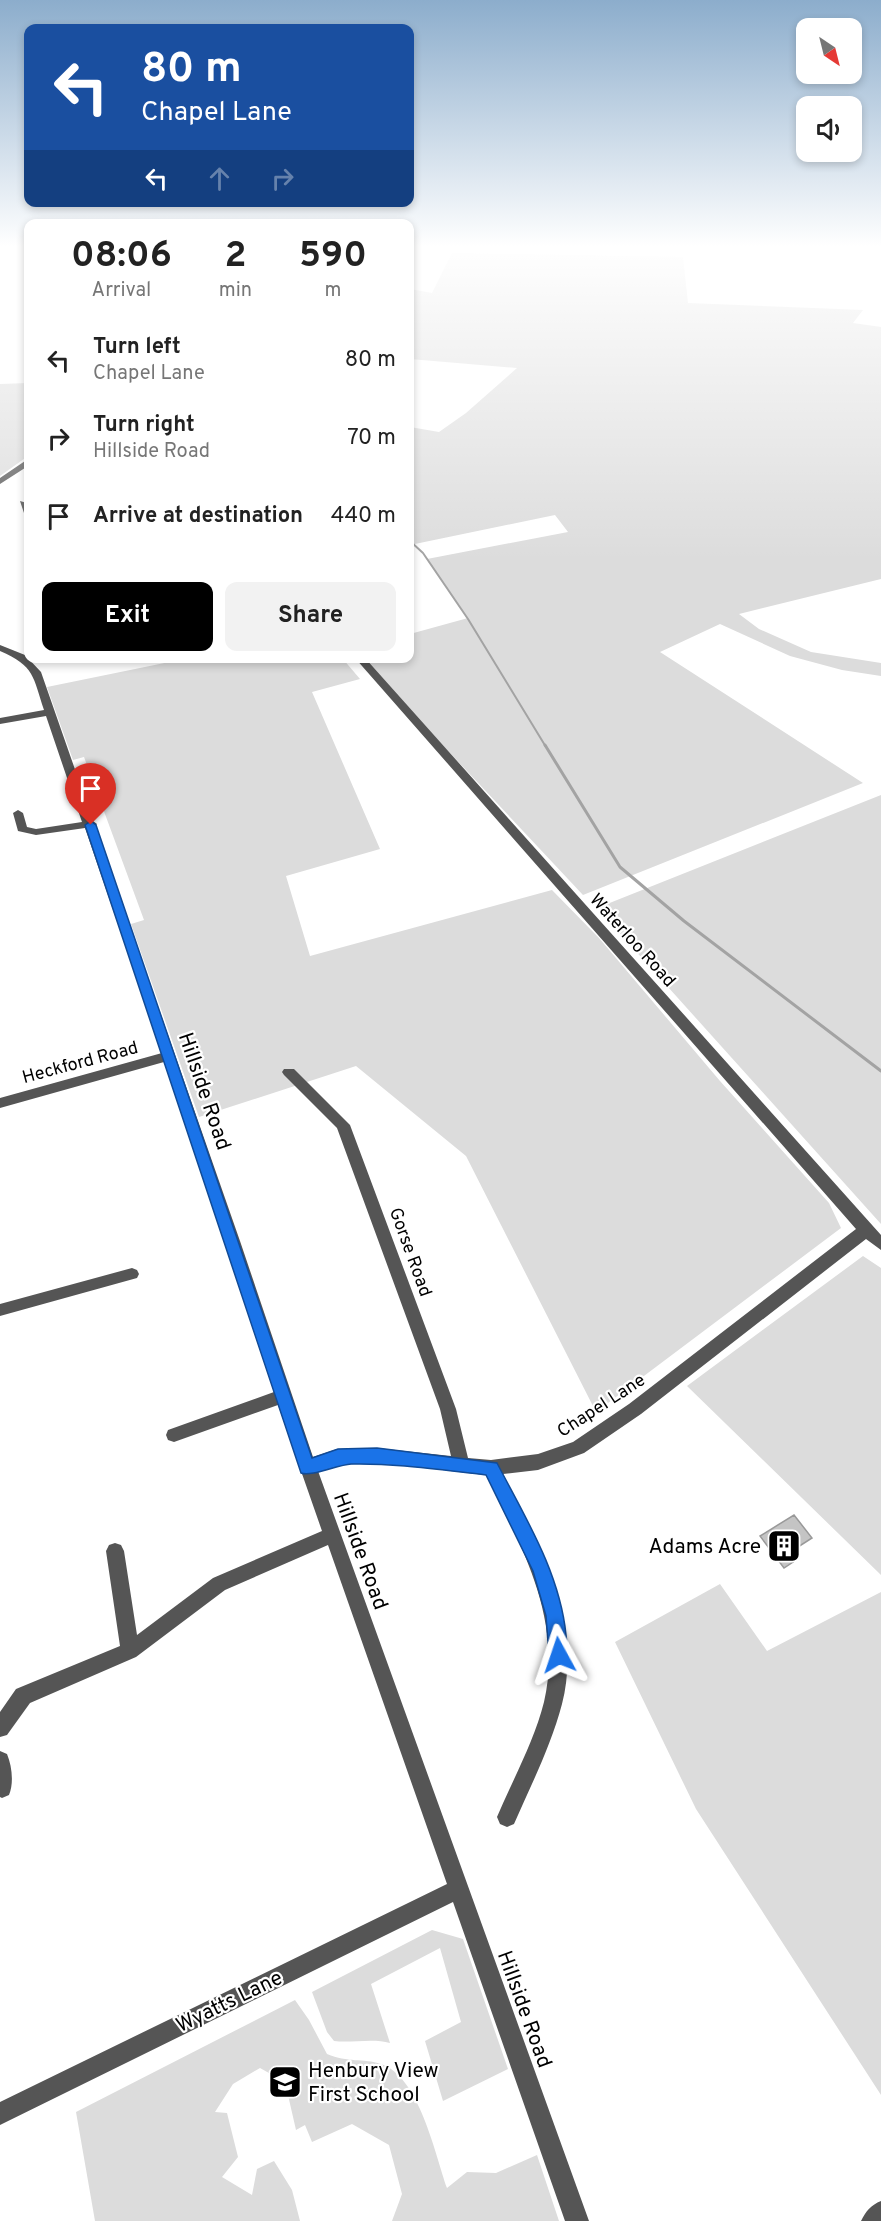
<!DOCTYPE html>
<html lang="en">
<head>
<meta charset="utf-8">
<style>
  body { margin:0; font-family:Overpass,sans-serif; background:#f2f2f2; color:#222; height:100vh; display:flex; flex-direction:column; font-size:22px; white-space:nowrap }
  * { box-sizing:border-box; margin:0 }
  p { font-size:20px; color:#767676 }
  .icon { flex:none; width:33px; height:33px; fill:none; stroke:currentColor; stroke-width:2; stroke-linecap:round; stroke-linejoin:round }
  .map { position:relative; flex:1; overflow:hidden }
  .panel { position:absolute; left:24px; top:219px; width:390px; height:444px; display:flex; flex-direction:column; background:#fff; border-radius:12px; box-shadow:0 3px 9px #0003 }
  .panel>* { flex:none }
  .banner { position:absolute; left:24px; top:24px; width:390px; height:183px; border-radius:12px; box-shadow:0 3px 9px #0003; background:#1a4fa0; color:#fff; overflow:hidden }
  .needle { width:39px; rotate:145deg }
  .controls { position:absolute; left:796px; top:18px; display:grid; gap:12px }
  .controls a { display:grid; place-items:center; width:66px; height:66px; border-radius:12px; background:#fff; box-shadow:0 3px 9px #0003; font-size:30px }
  .pin { position:absolute; display:grid; place-items:center; width:51px; height:51px; color:#fff; margin:-62px -26px; border-radius:50% 50% 50% 0; rotate:-45deg; box-shadow:0 0 6px #0007 }
  .pin .icon { rotate:45deg }
  .me { position:absolute; width:66px; margin:-33px; rotate:355deg; stroke-linejoin:round; filter:drop-shadow(0 0 4px #0008) }
  .turn { display:flex; align-items:center; gap:21px; height:126px; padding:0 18px; font-size:27px }
  .turn .icon { width:78px; height:78px; stroke-width:2.5 }
  .turn b { display:block; font-size:42px; line-height:51px }
  .lanes { display:flex; align-items:center; height:57px; padding:0 18px; background:#0003; justify-content:center; gap:30px; direction:ltr }
  .lanes .off { opacity:.35 }
  .eta { display:flex; justify-content:space-evenly; align-items:center; height:102px; text-align:center }
  .eta b { font-size:36px; font-weight:700; line-height:42px }
  .action { display:flex; gap:12px; margin-top:auto; padding:12px 18px }
  .action a { flex:1; height:69px; border-radius:12px; background:#000; color:#fff; font-size:24px; font-weight:700; line-height:69px; text-align:center }
  .action a+a { background:#f2f2f2; color:#222 }
  ul { padding:0; list-style:none }
  li { display:flex; align-items:center; gap:18px; height:78px; padding:0 18px }
  li div { flex:1 }
  li b { display:block; font-size:22px }
  li em { font-style:normal }
  .map>svg:first-child { display:block }
  .green { fill:#dcdcdc }
  .lines { fill:none; stroke-linecap:round; stroke-linejoin:round }
  .stream-far1 { stroke:#a3a3a3; stroke-width:2 }
  .stream { stroke:#a3a3a3; stroke-width:3 }
  .building { fill:#c4c4c4; stroke:#999; stroke-width:1.5 }
  .minor { fill:#555; fill-rule:evenodd }
  .route { fill:#1a73e8; stroke:#114b97; stroke-width:1.5 }
  .labels { text-anchor:middle; stroke-width:4.5; stroke-linejoin:round; paint-order:stroke }
  .street-label { font-size:18px; fill:#000; stroke:#fff }
  .near-street-label { font-size:21px; fill:#000; stroke:#fff }
  .near-poi-label { font-size:21px; fill:#000; stroke:#fff; text-anchor:end }
</style>
</head>
<body>
<div class="map">
<svg width="881" height="2221" viewBox="0 0 881 2221">
  <rect width="100%" height="100%" fill="#fff"/>
  <path class="green" d="M452,253L683,257L688,303L863,310L853,323L881,327V579L739,614L759,629L811,652L881,663V676L842,670L790,656L720,624L660,652L863,783L583,895L362,659L410,658V634L468,618L427,559L568,532L555,515L410,545V427L439,432L466,413L517,368L410,359V289L432,293Z
    M28,383V456L0,476V384Z
    M184,659H343L360,679L312,692L380,849L286,876L310,956L552,890L599,938L720,1081L829,1203L841,1228L596,1412L466,1156L356,1066L199,1117L131,924L144,920L84,757L73,760L47,687Z
    M881,795V1224L597,908Z
    M863,1256L881,1268V1575L687,1386Z
    M720,1584L767,1651L881,1592V2095L696,1809L615,1642Z
    M432,1930L463,1939L508,2069L443,2101L425,2041L461,2022L440,1948L371,1984L390,2043C374,2038 352,2043 334,2041L327,2032L312,1992Z
    M295,2000L309,2020L327,2054C348,2063 363,2058 381,2064C419,2076 435,2154 447,2188L467,2172L496,2173L537,2155L559,2221H392L402,2194L389,2145L352,2124L312,2142L305,2125L296,2130L285,2082L260,2068L233,2084L215,2112L227,2113L238,2157L222,2177L252,2195L257,2169L274,2161L292,2190L300,2221H95L76,2112Z"/>
  <g class="lines">
    <path class="stream-far1" d="M410,541L423,553L468,619L546,747"/>
    <path class="stream" d="M545,745L620,867L684,921L881,1071"/>
  </g>
  <path class="building" d="M794,1515L812,1538L787,1554L793,1562L784,1568L760,1536Z"/>
  <g class="lines">
    <path class="minor" d="M25,461H28V466L0,484V478Z
      M20,501L27,503L28,515L24,513Z
      M0,645L25,655L41,672L93,821L97,824L95,826L240,1241L313,1457L337,1449L377,1448L451,1456L440,1409L337,1128L284,1075L282,1072L284,1069H294L350,1125L456,1409L468,1458L491,1460L538,1454L573,1442L629,1404L856,1229L355,658H365L881,1235V1250L866,1239L641,1414L584,1453L538,1470L503,1474C539,1545 583,1623 562,1704C551,1746 531,1785 514,1824L507,1827L500,1824L497,1817C513,1779 534,1742 544,1702C563,1620 522,1546 486,1475C434,1470 368,1454 318,1471L589,2221H565L453,1902L0,2125V2102L447,1884L328,1545L225,1590L136,1657L30,1703L7,1735L0,1737V1712L16,1689L120,1646L106,1551L109,1545L115,1543L121,1545L124,1551L137,1635L213,1578L322,1531L278,1405L174,1442L168,1440L166,1435L168,1430L274,1392L226,1241L164,1062L0,1108V1098L162,1053L85,828L36,835L18,831L13,813L18,810L23,813L27,827L36,829L82,822L46,716L0,724V718L44,710C33,677 35,666 0,651Z
      M132,1268L137,1270L139,1274L137,1278L0,1316V1304Z
      M0,1751L7,1754C12,1766 14,1783 9,1795L2,1798L0,1797Z
      M881,2201V2221H861C866,2211 871,2205 881,2201Z"/>
  </g>
  <linearGradient id="sky" x2="0" y2="1"><stop stop-color="#8cadcc"/><stop offset="0.44" stop-color="#fff"/><stop offset="1" stop-color="#fff" stop-opacity="0"/></linearGradient>
  <rect width="881" height="560" fill="url(#sky)"/>
  <path class="route" d="M91,821L96,825L312,1458L338,1449L377,1448L497,1463C525,1517 560,1573 566,1635C567,1644 569,1653 565,1662L559,1665L552,1662L549,1655L546,1616L533,1571L486,1475C441,1470 396,1463 351,1464C337,1465 311,1477 301,1473L85,825Z"/>
  <defs>
    <g id="building-square" transform="scale(1.725)"><rect x="-9" y="-9" width="18" height="18" rx="4" fill="#000" stroke="#fff"/><path d="M-4-6H4V6H1V3H-1V6H-4ZM-2.5-4.3h1.7v1.8h-1.7ZM.8-4.3h1.7v1.8H.8ZM-2.5-1h1.7V.8h-1.7ZM.8-1h1.7V.8H.8Z" fill="#fff"/></g>
    <g id="school-square" transform="scale(1.725)"><rect x="-9" y="-9" width="18" height="18" rx="4" fill="#000" stroke="#fff"/><path d="M0-5L7-2L0 1L-7-2ZM-4 1L0 2.5L4 1V4Q0 6-4 4Z" fill="#fff"/></g>
  </defs>
  <g fill-rule="evenodd">
    <use href="#building-square" x="784" y="1546"/>
    <use href="#school-square" x="285" y="2082"/>
  </g>
  <g class="labels">
    <g class="street-label">
      <text transform="translate(633 940) rotate(48)" y="6">Waterloo Road</text>
      <text transform="translate(80 1062) rotate(-15)" y="6">Heckford Road</text>
      <text transform="translate(411 1252) rotate(70)" y="6">Gorse Road</text>
      <text transform="translate(601 1405) rotate(-33)" y="6">Chapel Lane</text>
    </g>
    <g class="near-street-label">
      <text transform="translate(205 1091) rotate(71)" y="7">Hillside Road</text>
      <text transform="translate(361 1551) rotate(70)" y="7">Hillside Road</text>
      <text transform="translate(229 2001) rotate(-26)" y="7">Wyatts Lane</text>
      <text transform="translate(525 2009) rotate(70)" y="7">Hillside Road</text>
    </g>
    <g class="near-poi-label">
      <text x="761" y="1553">Adams Acre</text>
      <text x="308" y="2077" text-anchor="start">Henbury View<tspan x="308" dy="24">First School</tspan></text>
    </g>
  </g>
</svg>
<div class="controls">
<a><svg class="needle" viewBox="-14 -14 28 28"><path d="M0-13l5 13h-10z" fill="#e53935"/><path d="M0 13l5-13h-10z" fill="#767676"/></svg></a>
<a><svg class="icon" aria-label="sound" viewBox="0 0 24 24"><path d="M4 9h4l5-4v14l-5-4H4zM17 9q2 3 0 6"/></svg></a>
</div>
<div class="pin" style="left:91px;top:825px;background:#d93025"><svg class="icon" aria-label="arrive" viewBox="0 0 24 24"><path d="M6 21V4h12l-3 4 3 4H6"/></svg></div>
<svg class="me" style="left:559px;top:1655px" viewBox="-20 -20 40 40"><path d="M0-17L14 15 0 8-14 15z" fill="#1a73e8" stroke="#fff" stroke-width="4"/></svg>
<div class="banner">
<div class="turn"><svg class="icon" aria-label="left" viewBox="0 0 24 24"><path d="M17 20v-9H6M10 6l-5 5 5 5"/></svg><div><b>80 m</b>Chapel Lane</div></div>
<div class="lanes"><svg class="icon" aria-label="left" viewBox="0 0 24 24"><path d="M17 20v-9H6M10 6l-5 5 5 5"/></svg><svg class="icon off" aria-label="ahead" viewBox="0 0 24 24"><path d="M12 20V5M6 11l6-6 6 6"/></svg><svg class="icon off" aria-label="right" viewBox="0 0 24 24"><path d="M7 20v-9h11M14 6l5 5-5 5"/></svg></div>
</div>
<section class="panel">
<div class="eta">
<div><b>08:06</b><p>Arrival</p></div>
<div><b>2</b><p>min</p></div>
<div><b>590</b><p>m</p></div>
</div>
<ul>
<li><svg class="icon" aria-label="left" viewBox="0 0 24 24"><path d="M17 20v-9H6M10 6l-5 5 5 5"/></svg><div><b>Turn left</b><p>Chapel Lane</p></div><em>80 m</em></li>
<li><svg class="icon" aria-label="right" viewBox="0 0 24 24"><path d="M7 20v-9h11M14 6l5 5-5 5"/></svg><div><b>Turn right</b><p>Hillside Road</p></div><em>70 m</em></li>
<li><svg class="icon" aria-label="arrive" viewBox="0 0 24 24"><path d="M6 21V4h12l-3 4 3 4H6"/></svg><div><b>Arrive at destination</b></div><em>440 m</em></li>
</ul>
<div class="action"><a>Exit</a><a>Share</a></div>
</section>
</div>
</body>
</html>
